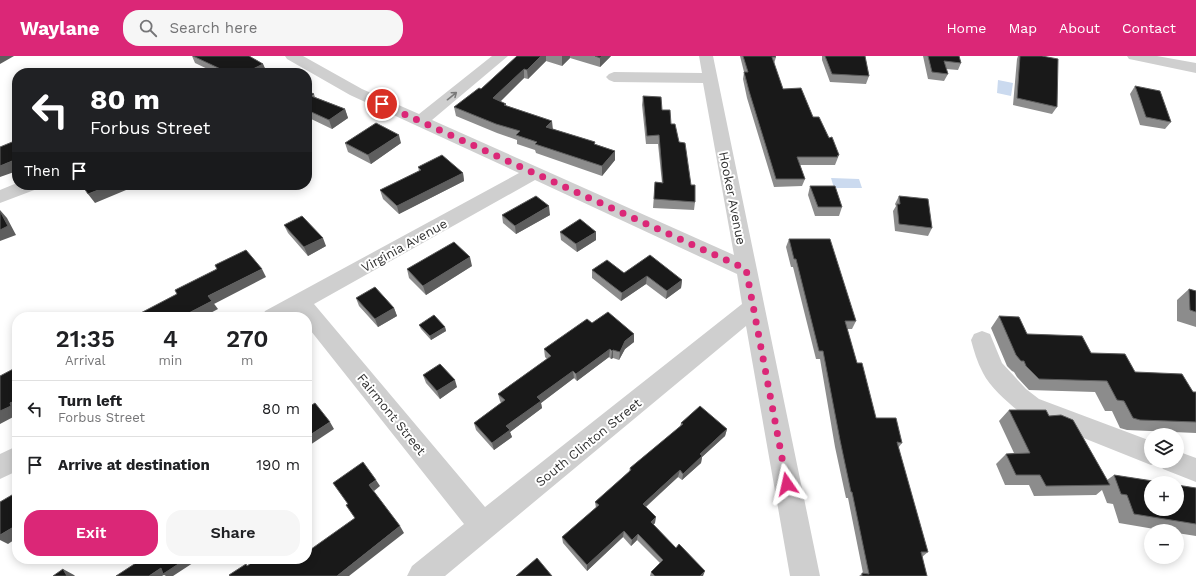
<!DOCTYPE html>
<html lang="en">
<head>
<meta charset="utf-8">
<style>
  body { margin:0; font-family:"Work Sans",sans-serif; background:#f6f6f6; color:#202124; height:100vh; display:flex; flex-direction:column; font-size:15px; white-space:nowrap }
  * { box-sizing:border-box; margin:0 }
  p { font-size:13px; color:#757577 }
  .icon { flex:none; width:22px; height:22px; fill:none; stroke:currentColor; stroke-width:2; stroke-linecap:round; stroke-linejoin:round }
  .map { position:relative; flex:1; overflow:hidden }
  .drawer { position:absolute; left:12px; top:256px; width:300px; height:252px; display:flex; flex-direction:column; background:#fff; border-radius:16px; box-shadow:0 2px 10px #0003 }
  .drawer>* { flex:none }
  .banner { position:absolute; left:12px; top:12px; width:300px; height:122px; border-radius:16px; box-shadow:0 2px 10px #0003; background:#202124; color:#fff; overflow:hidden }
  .buttons { position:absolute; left:1144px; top:372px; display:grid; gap:8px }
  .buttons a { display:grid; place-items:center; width:40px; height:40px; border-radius:50%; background:#fff; box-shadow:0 2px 10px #0003; font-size:20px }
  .pin { position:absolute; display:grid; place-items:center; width:34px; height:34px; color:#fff; margin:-17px; border:2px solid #fff; border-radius:50%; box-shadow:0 1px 4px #0007 }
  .me { position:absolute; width:44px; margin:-22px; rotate:349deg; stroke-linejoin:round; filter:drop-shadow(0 0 3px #0008) }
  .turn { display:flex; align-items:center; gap:14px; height:84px; padding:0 12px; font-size:18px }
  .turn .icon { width:52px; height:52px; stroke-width:2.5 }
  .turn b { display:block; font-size:28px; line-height:34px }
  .then { display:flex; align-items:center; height:38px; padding:0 12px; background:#0003; gap:8px; font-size:15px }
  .eta { display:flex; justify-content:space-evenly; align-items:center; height:68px; text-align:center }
  .eta b { font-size:24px; font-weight:600; line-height:28px }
  .primary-button { display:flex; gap:8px; margin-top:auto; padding:8px 12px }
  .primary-button a { flex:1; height:46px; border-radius:16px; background:#db2777; color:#fff; font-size:16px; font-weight:600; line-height:46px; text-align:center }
  .primary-button a+a { background:#f6f6f6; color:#202124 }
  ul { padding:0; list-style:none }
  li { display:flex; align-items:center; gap:12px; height:56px; padding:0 12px; border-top:1px solid #e0e0e0 }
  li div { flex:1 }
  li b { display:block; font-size:15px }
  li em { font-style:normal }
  header { display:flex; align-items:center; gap:24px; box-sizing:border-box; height:56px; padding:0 20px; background:#db2777; color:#fff }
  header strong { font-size:19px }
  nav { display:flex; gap:22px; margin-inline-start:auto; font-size:14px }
  .search { width:280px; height:36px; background:#f6f6f6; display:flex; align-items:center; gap:10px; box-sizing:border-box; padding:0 14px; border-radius:16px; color:#757577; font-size:15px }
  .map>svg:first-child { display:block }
  .water { fill:#cbdaef }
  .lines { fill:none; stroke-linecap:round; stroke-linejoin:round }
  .minor { fill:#cfcfcf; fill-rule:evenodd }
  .wall { fill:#8c8c8c }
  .shaded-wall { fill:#5e5e5e }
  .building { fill:#191919; stroke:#5e5e5e }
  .oneway { stroke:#797979 }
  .route { stroke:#db2777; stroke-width:7; stroke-dasharray:0 12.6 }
  .labels { text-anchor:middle; stroke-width:4; stroke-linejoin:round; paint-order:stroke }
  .street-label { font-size:13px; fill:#323232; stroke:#fff }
</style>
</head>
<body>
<header>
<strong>Waylane</strong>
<div class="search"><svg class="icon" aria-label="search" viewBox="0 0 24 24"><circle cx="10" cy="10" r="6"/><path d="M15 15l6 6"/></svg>Search here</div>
<nav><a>Home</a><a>Map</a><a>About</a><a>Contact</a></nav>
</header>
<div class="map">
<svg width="1196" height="520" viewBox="0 0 1196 520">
  <rect width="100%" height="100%" fill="#fff"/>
  <path class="water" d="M998,24L1013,27L1011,40L997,37Z
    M831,122L859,123L862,132H834Z"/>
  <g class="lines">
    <path class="minor" d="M285,0H303L362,33L419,58L492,0H508L432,64L734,199L703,27L614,26L609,24L606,21L609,18L614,16L702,17L699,0H713L820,520H790L746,270L445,520H407L412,510L464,468L307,270V261H300L297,258L292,261H262L265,255L519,117L350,39L287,3ZM535,124L737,218L742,248L485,451L314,248Z
      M1127,0H1157L1196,7V17L1134,4L1129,3Z
      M17,127V129H39L37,133L0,147V134Z
      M982,275L990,278L1002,307L1026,333L1039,343L1151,385V405H1177V395L1196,402V426L1163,413L1159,406L1151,409L1021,357C1008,347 990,331 983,317C977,306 974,295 971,284L974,278Z
      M17,390V415L0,423V398Z"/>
  </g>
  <path class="wall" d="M192,0H249L263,8L267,17H216L195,7Z
    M517,0H611L600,11L570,2L562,10L546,5L528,23L524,22L500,45L506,48V50L553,73L595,86V88L615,95V104L602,120L536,97L535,94L517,88V84L497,77L456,60L454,51L481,33Z
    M740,0H775L776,1L774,8L783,33L813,61L829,82L839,99L835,109H800L805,123L802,130L774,131L747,42L743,23L744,16Z
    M822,0H865L869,20L866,28L830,26L822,4Z
    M923,0H959L961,7L958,14L946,13L948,18L944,25L928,23Z
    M1018,0H1042L1057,51L1052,58L1013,49L1017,3Z
    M1135,30L1171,66L1165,73L1140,69L1130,38Z
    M307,35L314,38L315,41L345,53L348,62L332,73L307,61Z
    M643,40L662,54L671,68L679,86L691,129L695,146L694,154L653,152L655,126L662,127L658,88H646L642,49Z
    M345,87H401L371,108L348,96Z
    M418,111L463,117L464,125L399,158L383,143L380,134L419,115Z
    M810,130L842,151L839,160H815L808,139Z
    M899,140L932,172L928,180L895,175L893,155L896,150L895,148Z
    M502,159H550L516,178L503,167Z
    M284,169L326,190L308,200L288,177Z
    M560,176L596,184L577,196L561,184Z
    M789,183L856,265L852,273H847L857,307L876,362L902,387L898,392L928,496L922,501L927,520H859L863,517L848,442H846L835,391L820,303H816L793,211H791L786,191Z
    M472,210L426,239L409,222L407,213Z
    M592,214L682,224L681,232L666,243L646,228L621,245L592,222Z
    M1189,233L1196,235V271L1177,265V244Z
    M356,242L394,252L397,260L378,271L359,250Z
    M999,260L1027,278L1091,297L1135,316L1193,336H1196V377L1127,374L1120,372L1112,355H1105L1095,336L1029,334L1017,321L1014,316L1012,315L1007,310L991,272Z
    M592,267L634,286L625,293L619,304L613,302L611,303L609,301L577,325L574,322L541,347L542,352L510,376L512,381L494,394L476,374L474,367L501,347L500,345L498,338L547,303L545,301L544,293Z
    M419,269L445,271L446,275L431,284L421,273Z
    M423,319L457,331L440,343L426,327Z
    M1009,354L1049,360L1107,424L1114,419L1196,432V480L1177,477V475H1166L1119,467L1113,448L1107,447L1102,434L1096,439L1034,440L1029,429H1005L996,408L1006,398L1014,397L999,365Z
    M681,367L727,373L725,380L702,401L701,407L682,424L678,421L646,451L655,467L653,469L703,520H650L651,516L660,507L637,484L631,490L623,481L587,515L563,487L562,481L596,452L595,446L629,416L630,412L680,371Z"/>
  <path class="shaded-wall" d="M0,0H14L0,8Z
    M541,0H546V5L528,23L527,14Z
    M562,0H570V2L562,10Z
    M602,0H611L600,11V2Z
    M263,8L267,17H245Z
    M524,13V22L494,52L493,42Z
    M345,53L348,62L332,73L329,64Z
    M552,65L553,74L546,71Z
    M399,79L401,87L371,108L368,99Z
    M615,95V104L602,120V110Z
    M17,103V115L0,121V110Z
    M463,117L464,125L399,158L397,150Z
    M111,129H138L95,147L88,138Z
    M549,150L550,159L516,178L515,170Z
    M0,154L7,162L16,179L0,185Z
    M596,176V184L577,196L576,188Z
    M323,182L326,190L308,200L304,191Z
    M470,201L472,210L426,239L423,230Z
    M262,213L266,221L214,248L208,240Z
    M647,220L646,228L621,245L622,237Z
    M682,224L681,232L666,243L667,235Z
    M212,245L218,253L203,261H181Z
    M394,252L397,260L378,271L375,263Z
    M445,271L446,275L431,284L430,280Z
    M634,278V286L625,293L619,304L620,296L625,285Z
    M610,293L609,301L577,325L576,318Z
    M613,294V302L611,303L612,295Z
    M573,315L574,322L541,347L542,352L510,376L512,381L494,394L492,387L506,370L537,341Z
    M455,324L457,331L440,343L437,335Z
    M17,344V359L0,368V355L10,347Z
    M330,366L334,373L307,391V381Z
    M727,373L725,380L702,401L701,407L682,424L683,418L700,398Z
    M680,414L678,421L642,454L643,448Z
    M376,424L380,430L374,435L369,429Z
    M656,461L655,467L650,472L651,466Z
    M17,469V482L8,488L0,484V479Z
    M400,470L404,477L349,520H337Z
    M624,475L623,481L587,515V509Z
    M638,478L637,484L631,490L632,484Z
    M186,503H199L173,520H166L164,519L162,520H149L161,512Z
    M63,513L74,519L75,520H67Z
    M705,515L703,520H700Z"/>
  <path class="building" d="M193,0H249L263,8L245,17H229Z
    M517,0H541L527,14L524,13L493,42L506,48L504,49L552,65L546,71L595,86L594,88L615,95L602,110L535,88L537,86L516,79L520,75L496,68L454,51L479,32L481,33Z
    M595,0H602L600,2Z
    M743,0H775L776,1H772L783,33L801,32L813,61H819L829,82L832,81L839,99L837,100L838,101H797L805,123H776L749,35L744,16H748Z
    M825,0H865L869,20L832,18Z
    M928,0H959L961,7L944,5L948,18L932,16Z
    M1020,0H1042L1058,3L1057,51L1017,42Z
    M1135,30L1160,35L1171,66L1146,61Z
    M307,35L314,38L311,40L345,53L329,64L307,54Z
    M643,40L661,41L662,54H670L671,68H675L679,86L685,87L691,129H695V146L654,143L655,126L663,127L659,79L647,80Z
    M376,67L399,79L368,99L345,87Z
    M17,71V76L13,73Z
    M17,84V103L0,110V91Z
    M442,99L463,117L397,150L380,134L421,114L418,111Z
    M82,129H111L88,138Z
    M810,130H835L842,151H818Z
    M536,140L549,150L515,170L502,159Z
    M899,140L928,143L932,172L899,168L897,148H900Z
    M0,155L8,170L0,174Z
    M302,160L323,182L304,191L284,169Z
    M580,163L596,176L576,188L560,176Z
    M789,183H830L856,265H845L857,307H862L876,362H896L902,387L897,386L928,496H921L927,520H862V517L869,518L852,436H851L840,384L823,295H819L796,203H794Z
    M454,186L470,201L423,230L407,213Z
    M246,194L262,213L208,240L212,245L181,261H133L177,238L175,234L217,213L215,209Z
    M650,199L682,224L667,235L647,220L622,237L592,214L607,204L624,217Z
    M375,231L394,252L375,263L356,242Z
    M1189,233L1196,235V256L1190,254Z
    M608,256L634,278L625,285L620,296L613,294L612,295L610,293L576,318L573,315L537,341L541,345L506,370L510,374L492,387L474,367L505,344L498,338L551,300L544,293L587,263L592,267Z
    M434,259L445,271L430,280L419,269Z
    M999,260L1019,261L1027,278L1082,280L1091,297L1125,298L1135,316L1182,318L1193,336H1196V366L1140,364L1133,362L1124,345L1117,344L1107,325L1039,323L1026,310L1024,305H1021L1016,299Z
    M440,308L455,324L437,335L423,319Z
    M17,311V344L10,347L11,350L0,355V320Z
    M315,347L330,366L307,381V352Z
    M700,350L727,373L700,398L702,400L683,418L680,414L643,448L656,461L651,466L676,492L679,488L705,515L700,520H655L651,516L663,504L638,478L632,484L624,475L587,509L562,481L599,449L595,446L631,414L630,412L683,368L681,367Z
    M1009,354H1046L1049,360L1061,359L1073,364L1110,429L1046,430L1040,419H1016L1006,398L1030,397Z
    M363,406L376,424L369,429L400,470L337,520H230L229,519L246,508L247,510L257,503H307V496L355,462L346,449L348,448L333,427Z
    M1114,419L1166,427H1151V453H1177V429L1196,432V468L1134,458L1127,439L1121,438Z
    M17,436V469L0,479V446Z
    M537,502L552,520H516Z
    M142,503H186L163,518L161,512L149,520H116Z
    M63,513L67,520H53Z"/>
  <defs><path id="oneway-shaft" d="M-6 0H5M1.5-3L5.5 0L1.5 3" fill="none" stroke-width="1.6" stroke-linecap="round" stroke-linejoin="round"/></defs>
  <use class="oneway" href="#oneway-shaft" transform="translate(452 40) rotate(-39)"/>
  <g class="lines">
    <path class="route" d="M382,48L746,213L787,428"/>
  </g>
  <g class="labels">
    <g class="street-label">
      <text transform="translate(733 142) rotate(79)" y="5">Hooker Avenue</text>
      <text transform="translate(404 189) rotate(-29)" y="5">Virginia Avenue</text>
      <text transform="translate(392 358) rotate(51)" y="5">Fairmont Street</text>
      <text transform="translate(588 386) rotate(-39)" y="5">South Clinton Street</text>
    </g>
  </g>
</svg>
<div class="buttons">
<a><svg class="icon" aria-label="layers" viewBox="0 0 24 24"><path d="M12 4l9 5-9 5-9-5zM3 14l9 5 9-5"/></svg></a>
<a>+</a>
<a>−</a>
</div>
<div class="pin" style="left:382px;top:48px;background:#d93025"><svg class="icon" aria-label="arrive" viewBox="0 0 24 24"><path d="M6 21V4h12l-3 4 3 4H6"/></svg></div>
<svg class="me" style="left:787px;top:428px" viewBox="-20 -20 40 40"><path d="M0-17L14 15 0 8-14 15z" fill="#db2777" stroke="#fff" stroke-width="4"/></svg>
<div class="banner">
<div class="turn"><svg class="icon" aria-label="left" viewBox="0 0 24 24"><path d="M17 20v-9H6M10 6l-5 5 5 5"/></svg><div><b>80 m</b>Forbus Street</div></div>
<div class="then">Then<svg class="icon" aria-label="arrive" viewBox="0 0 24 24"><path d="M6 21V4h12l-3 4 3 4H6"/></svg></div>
</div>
<section class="drawer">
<div class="eta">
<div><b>21:35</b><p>Arrival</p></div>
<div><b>4</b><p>min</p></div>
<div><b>270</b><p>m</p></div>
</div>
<ul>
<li><svg class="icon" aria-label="left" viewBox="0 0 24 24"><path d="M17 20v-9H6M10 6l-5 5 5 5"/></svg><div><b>Turn left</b><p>Forbus Street</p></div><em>80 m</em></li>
<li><svg class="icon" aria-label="arrive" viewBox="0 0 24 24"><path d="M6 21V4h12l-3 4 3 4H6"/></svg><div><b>Arrive at destination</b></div><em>190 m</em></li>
</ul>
<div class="primary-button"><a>Exit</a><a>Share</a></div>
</section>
</div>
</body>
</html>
